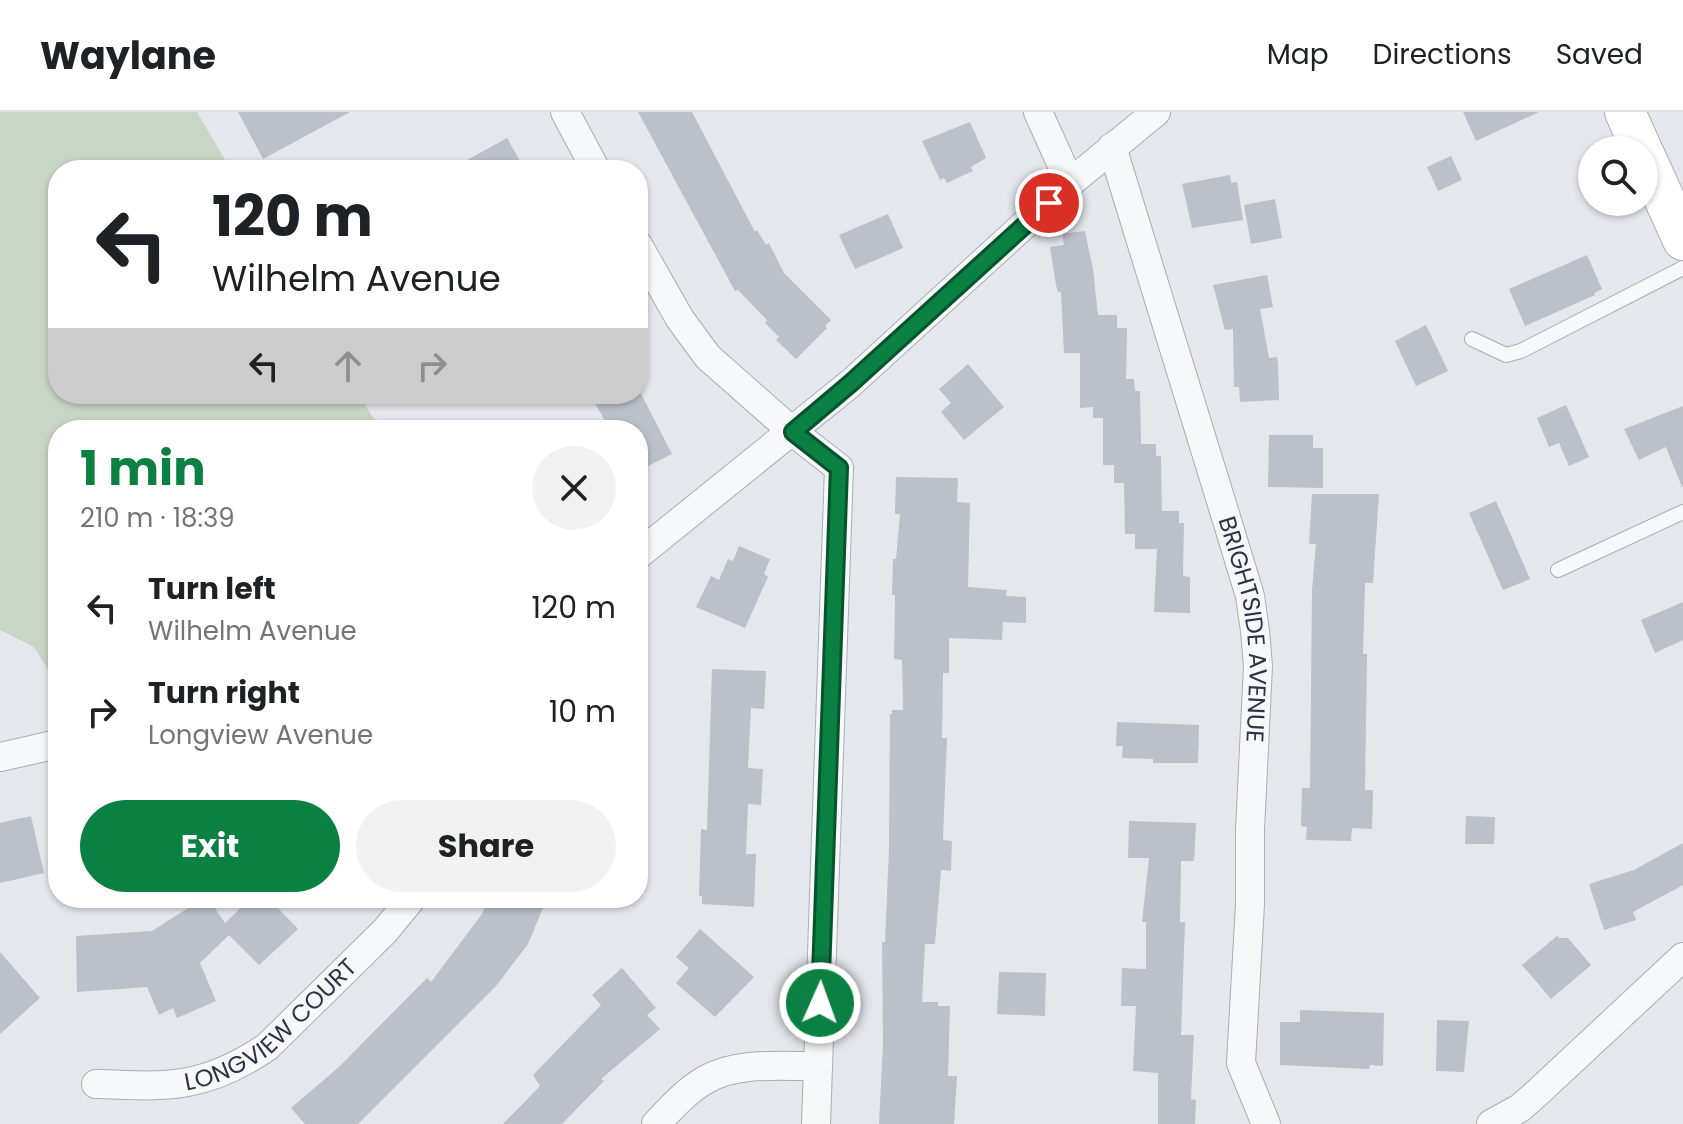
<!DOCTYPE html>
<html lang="en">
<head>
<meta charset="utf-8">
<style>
  body { margin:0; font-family:Poppins,sans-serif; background:#f2f2f2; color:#202124; height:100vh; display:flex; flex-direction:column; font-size:30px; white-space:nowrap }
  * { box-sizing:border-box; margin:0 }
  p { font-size:26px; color:#757577 }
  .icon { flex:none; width:44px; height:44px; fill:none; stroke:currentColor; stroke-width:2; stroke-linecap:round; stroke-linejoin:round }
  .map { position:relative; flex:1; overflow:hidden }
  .panel { position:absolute; left:48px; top:308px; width:600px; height:488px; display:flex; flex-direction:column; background:#fff; border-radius:32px; box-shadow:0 2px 6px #0004 }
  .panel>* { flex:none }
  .hud { position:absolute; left:48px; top:48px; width:600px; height:244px; border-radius:32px; box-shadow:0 2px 6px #0004; background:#fff; color:#202124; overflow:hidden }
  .fabs { position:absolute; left:1578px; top:24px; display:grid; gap:16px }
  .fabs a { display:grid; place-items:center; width:80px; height:80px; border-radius:50%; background:#fff; box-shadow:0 2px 6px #0004; font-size:40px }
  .pin { position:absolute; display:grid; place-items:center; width:68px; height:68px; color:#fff; margin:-34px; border:4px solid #fff; border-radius:50%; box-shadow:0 2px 8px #0007 }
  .me { position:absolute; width:88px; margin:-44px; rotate:2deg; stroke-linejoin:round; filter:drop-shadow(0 0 6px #0008) }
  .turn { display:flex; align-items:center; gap:28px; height:168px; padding:0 32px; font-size:36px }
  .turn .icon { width:104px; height:104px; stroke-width:2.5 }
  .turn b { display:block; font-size:56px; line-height:68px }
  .lanes { display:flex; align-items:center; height:76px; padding:0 32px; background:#0003; justify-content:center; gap:40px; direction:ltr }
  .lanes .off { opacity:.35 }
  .round { display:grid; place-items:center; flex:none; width:84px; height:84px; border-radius:42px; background:#f2f2f2 }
  .headline { display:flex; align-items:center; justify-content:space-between; height:136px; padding:0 32px }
  h1 { font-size:48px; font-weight:700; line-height:60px; color:#0b8043 }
  .button { display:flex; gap:16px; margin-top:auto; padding:16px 32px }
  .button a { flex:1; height:92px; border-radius:48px; background:#0b8043; color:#fff; font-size:32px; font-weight:700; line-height:92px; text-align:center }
  .button a+a { background:#f2f2f2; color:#202124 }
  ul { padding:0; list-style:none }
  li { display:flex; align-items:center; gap:24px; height:104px; padding:0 32px }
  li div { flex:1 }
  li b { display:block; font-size:30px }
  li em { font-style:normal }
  header { display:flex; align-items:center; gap:48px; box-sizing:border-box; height:112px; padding:0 40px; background:#fff; border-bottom:2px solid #e0e0e0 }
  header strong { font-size:38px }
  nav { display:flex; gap:44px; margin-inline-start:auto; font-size:28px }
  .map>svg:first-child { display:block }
  .green { fill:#c9d6c5 }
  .building { fill:#bbc0ca }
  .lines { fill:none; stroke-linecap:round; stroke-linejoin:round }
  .service-casing { stroke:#a9aeb7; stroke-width:16 }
  .minor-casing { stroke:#a9aeb7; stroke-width:30 }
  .secondary-casing { stroke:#a9aeb7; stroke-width:42 }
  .service { stroke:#f7f8fa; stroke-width:14 }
  .minor { stroke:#f7f8fa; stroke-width:28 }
  .secondary { stroke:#fff; stroke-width:40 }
  .route-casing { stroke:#07532c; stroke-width:20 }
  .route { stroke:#0b8043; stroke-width:14 }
  .labels { text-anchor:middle; stroke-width:6; stroke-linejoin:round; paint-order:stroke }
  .street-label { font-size:24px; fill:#2b3445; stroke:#f4f6f9 }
</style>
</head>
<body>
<header>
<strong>Waylane</strong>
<nav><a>Map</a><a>Directions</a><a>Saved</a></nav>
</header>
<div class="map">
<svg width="1683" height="1012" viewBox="0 0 1683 1012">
  <rect width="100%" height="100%" fill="#e4e7ec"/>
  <path class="green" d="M0,0H197L231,58H58V282H359L380,318H58V574L34,535L0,518Z"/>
  <path class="building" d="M238,0H350L263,47Z
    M638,0H692L755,120L757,118L766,133L769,131L784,161L831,208L825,214L827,216L796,247L776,228L779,225L765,211L767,208L738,178L735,179Z
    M1463,0H1539L1476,29Z
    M970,10L986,46L971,55L973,59L947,71L944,66L940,68L922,29Z
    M507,26L525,58H449Z
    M1451,44L1462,68L1438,79L1427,55Z
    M1230,63L1231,71L1237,70L1243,108L1192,116L1182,72Z
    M1275,87L1282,126L1251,132L1244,93Z
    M888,102L903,136L855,157L839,123Z
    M1085,119L1093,157L1098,203H1117V216H1127L1126,267H1134L1135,279H1140L1141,332H1156V344H1161L1162,399H1179V411H1184L1183,464L1190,465V501L1154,500L1157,437H1135V422H1125L1124,371H1114V353H1103V306H1093V295L1080,296V241H1064L1061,180H1058L1056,173L1050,135L1064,133L1062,122Z
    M1587,143L1602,177L1594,181L1595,183L1525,214L1509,177Z
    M1267,163L1273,195L1260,197L1269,246L1277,245L1278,251L1279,288L1240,290L1239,275H1234L1233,217L1225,218L1213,173Z
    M1426,213L1448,259L1416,274L1395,229Z
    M968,252L1004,295L964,328L941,300L951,291L939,277Z
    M638,276L672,342L638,359V318H610L590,282H638Z
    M1566,293L1589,345L1569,354L1559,331L1549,335L1537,306Z
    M1683,294V375H1682L1666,335L1639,348L1624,317Z
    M1269,323H1313V336H1323V376L1268,375Z
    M896,365L958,366L957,390L970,391L968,475L1007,478L1006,484L1026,485V511L1003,510L1002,528L949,526V561H943L942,626H947L943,728L952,729L951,759L941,758L935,832H925L922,890H938V894H950L948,964H957L954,1012H879L883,930L882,830H885L889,736L890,602H892V598H903L902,548L894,547L895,483H892L893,447H896L900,402H895Z
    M1312,382H1379L1373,471H1365L1363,542H1367L1365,678H1373L1372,717L1352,716L1351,729L1306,728L1307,715L1301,714L1302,676H1310L1312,478L1316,432H1309Z
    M1496,389L1530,467L1503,478L1469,401Z
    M739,434L770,447L764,462L768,465L745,516L696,495L711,464L719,468L728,447L733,449Z
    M1683,490V528L1655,541L1641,508Z
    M712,557L766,559L764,597L751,596L748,656L763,657L761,693L748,692L746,742H756L754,795L702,792V784H699L701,717L707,718Z
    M1117,610L1199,613L1198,651H1153V647L1122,646L1123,634H1116Z
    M31,704L44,761L0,771V711Z
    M1466,704L1495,705L1494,732H1465Z
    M1129,709L1196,711L1194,749H1181L1180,810H1185L1181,923H1194L1191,987L1196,988L1195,1012H1158V961L1133,959L1136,894H1121L1122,856L1146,857V810H1142L1149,746H1128Z
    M1683,731V773L1633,800L1636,808L1604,818L1589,772L1634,758Z
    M204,786H208L225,811L251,786H268L298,817L259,853L229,823L200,851L216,889L177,906L173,896L159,903L147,875L77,880L76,824L152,819Z
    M488,786H547L528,832L496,874L358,1012H305L291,996L339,955L427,866L431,870L482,802Z
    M700,817L754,865L715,905L676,871L689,856L676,845Z
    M1557,824L1559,826H1568L1591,853L1551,887L1522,853Z
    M0,840L40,886L0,922Z
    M622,856L656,896L647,903L660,917L601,967L604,969L562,1012H503L540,974L533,963L601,893L592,883Z
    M999,860L1046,861L1045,904L997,902Z
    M1300,898L1384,901L1383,954L1370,953L1369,957L1280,953V910H1300Z
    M1437,908L1469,909L1464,960L1436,959Z"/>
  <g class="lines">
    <g class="service-casing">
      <path id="service" d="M1472,227L1506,243L1521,239L1683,156
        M1558,458L1683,400"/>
    </g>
    <g class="minor-casing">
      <g id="minor">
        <path d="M565,0L596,58"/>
        <path d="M1038,0L1070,71"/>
        <path id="s1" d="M1112,35L1229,415L1250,484L1255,519L1258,554L1250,718V792L1241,951L1266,1012"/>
        <path d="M638,133L680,207L708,245L793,320L839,356L816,1012"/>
        <path d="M638,443L851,271L1070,71L1156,0"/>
        <path d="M0,645L58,632"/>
        <path id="s2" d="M96,972C169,975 205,977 267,935L385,819L412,786"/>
        <path d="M656,1012C671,996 687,978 707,967C739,949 782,955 817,954"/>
        <path d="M1491,1012L1520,996L1536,982L1683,845"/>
      </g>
    </g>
    <g class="secondary-casing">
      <path id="secondary" d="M1625,0L1642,38
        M1644,42L1683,128"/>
    </g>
    <use href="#service" class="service"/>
    <use href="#minor" class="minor"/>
    <use href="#secondary" class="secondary"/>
  </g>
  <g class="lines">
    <g class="route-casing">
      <path id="route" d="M820,891L839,356L793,320L851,271L1049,91"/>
    </g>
    <use href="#route" class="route"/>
  </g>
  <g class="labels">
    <g class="street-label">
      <text dy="8" stroke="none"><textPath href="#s1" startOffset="502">BRIGHTSIDE AVENUE</textPath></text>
      <text dy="8" stroke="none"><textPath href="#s2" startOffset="194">LONGVIEW COURT</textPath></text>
    </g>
  </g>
</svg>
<div class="fabs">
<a><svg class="icon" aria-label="search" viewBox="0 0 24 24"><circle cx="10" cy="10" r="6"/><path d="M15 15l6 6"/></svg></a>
</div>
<div class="pin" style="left:1049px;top:91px;background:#d93025"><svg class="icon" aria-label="arrive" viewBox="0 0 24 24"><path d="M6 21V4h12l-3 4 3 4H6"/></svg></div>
<svg class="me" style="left:820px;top:891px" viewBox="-20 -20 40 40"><circle r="17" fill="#0b8043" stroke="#fff" stroke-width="3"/><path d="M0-11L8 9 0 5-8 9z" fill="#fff"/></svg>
<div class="hud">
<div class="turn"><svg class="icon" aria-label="left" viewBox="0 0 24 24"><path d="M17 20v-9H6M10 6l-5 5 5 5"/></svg><div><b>120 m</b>Wilhelm Avenue</div></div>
<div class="lanes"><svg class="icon" aria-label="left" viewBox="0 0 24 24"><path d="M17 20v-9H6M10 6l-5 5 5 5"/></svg><svg class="icon off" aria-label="ahead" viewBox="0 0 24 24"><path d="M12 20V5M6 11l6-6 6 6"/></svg><svg class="icon off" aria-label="right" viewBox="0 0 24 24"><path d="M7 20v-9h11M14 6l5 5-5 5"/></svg></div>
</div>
<section class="panel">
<div class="headline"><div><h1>1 min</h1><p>210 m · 18:39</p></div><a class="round"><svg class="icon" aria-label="close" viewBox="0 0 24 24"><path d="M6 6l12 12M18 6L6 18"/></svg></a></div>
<ul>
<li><svg class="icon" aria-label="left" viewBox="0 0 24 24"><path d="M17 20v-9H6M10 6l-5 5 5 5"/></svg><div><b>Turn left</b><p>Wilhelm Avenue</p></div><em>120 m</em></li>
<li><svg class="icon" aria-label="right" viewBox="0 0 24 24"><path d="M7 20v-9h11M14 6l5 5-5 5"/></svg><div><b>Turn right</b><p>Longview Avenue</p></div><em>10 m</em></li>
</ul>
<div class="button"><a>Exit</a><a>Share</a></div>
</section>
</div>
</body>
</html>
